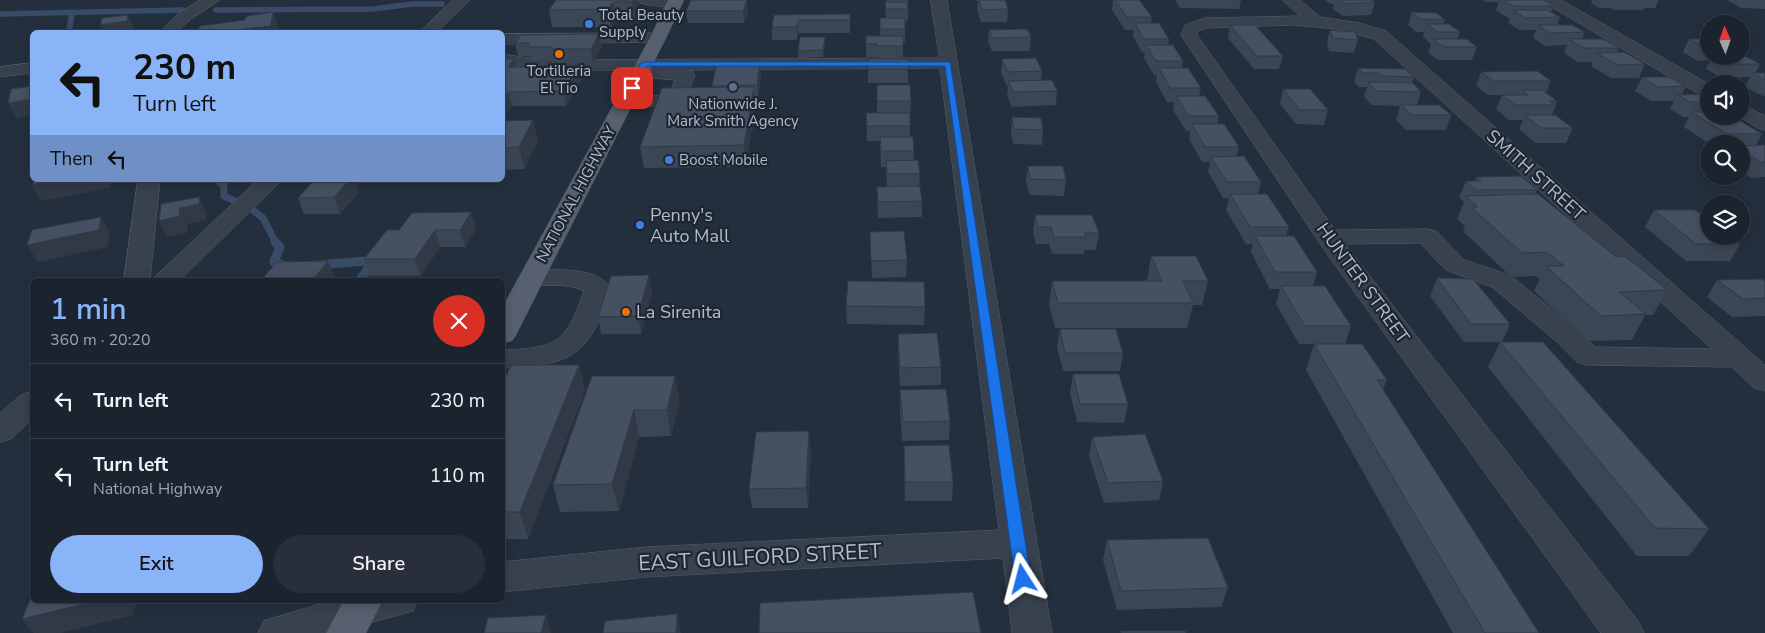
<!DOCTYPE html>
<html lang="en">
<head>
<meta charset="utf-8">
<style>
  body { margin:0; font-family:"Nunito Sans",sans-serif; background:#282f3a; color:#f1f3f6; height:100vh; display:flex; flex-direction:column; font-size:19px; white-space:nowrap }
  * { box-sizing:border-box; margin:0 }
  p { font-size:16px; color:#a0a4aa }
  .icon { flex:none; width:28px; height:28px; fill:none; stroke:currentColor; stroke-width:2; stroke-linecap:round; stroke-linejoin:round }
  .map { position:relative; flex:1; overflow:hidden }
  .side { position:absolute; left:30px; top:278px; width:475px; height:325px; display:flex; flex-direction:column; background:#1b232e; border-radius:8px; box-shadow:0 2px 12px #0003,0 0 0 1px #39404a }
  .side>* { flex:none }
  .guide { position:absolute; left:30px; top:30px; width:475px; height:152px; border-radius:8px; box-shadow:0 2px 12px #0003,0 0 0 1px #39404a; background:#8ab4f8; color:#111; overflow:hidden }
  .needle { width:32px; rotate:358deg }
  .tools { position:absolute; left:1700px; top:15px; display:grid; gap:10px }
  .tools a { display:grid; place-items:center; width:50px; height:50px; border-radius:50%; background:#1b232e; box-shadow:0 2px 12px #0003,0 0 0 1px #39404a; font-size:25px }
  .pin { position:absolute; display:grid; place-items:center; width:42px; height:42px; color:#fff; margin:-21px; border-radius:10px; box-shadow:0 2px 8px #0006 }
  .me { position:absolute; width:55px; margin:-28px; rotate:351deg; stroke-linejoin:round; filter:drop-shadow(0 0 4px #0008) }
  .turn { display:flex; align-items:center; gap:18px; height:105px; padding:0 20px; font-size:22px }
  .turn .icon { width:65px; height:65px; stroke-width:2.5 }
  .turn b { display:block; font-size:35px; line-height:42px }
  .then { display:flex; align-items:center; height:48px; padding:0 20px; background:#0003; gap:10px; font-size:19px }
  .round { display:grid; place-items:center; flex:none; width:52px; height:52px; border-radius:26px; background:#282f3a }
  .summary { display:flex; align-items:center; justify-content:space-between; height:85px; padding:0 20px }
  h1 { font-size:30px; font-weight:600; line-height:38px; color:#8ab4f8 }
  .button { display:flex; gap:10px; margin-top:auto; padding:10px 20px }
  .button a { flex:1; height:58px; border-radius:30px; background:#8ab4f8; color:#111; font-size:20px; font-weight:600; line-height:58px; text-align:center }
  .button a+a { background:#282f3a; color:#f1f3f6 }
  ul { padding:0; list-style:none }
  li { display:flex; align-items:center; gap:15px; height:75px; padding:0 20px; border-top:1px solid #39404a }
  li div { flex:1 }
  li b { display:block; font-size:19px }
  li em { font-style:normal }
  .map>svg:first-child { display:block }
  .lines { fill:none; stroke-linecap:round; stroke-linejoin:round }
  .stream-far2 { stroke:#394c67; stroke-width:5.5 }
  .stream-far1 { stroke:#394c67; stroke-width:7 }
  .stream { stroke:#394c67; stroke-width:9 }
  .minor-casing { stroke:#565f6c; stroke-width:1 }
  .major-casing { stroke:#414a57; stroke-width:1 }
  .minor { fill:#38414e; fill-rule:evenodd }
  .major { fill:#56606e; fill-rule:evenodd }
  .wall { fill:#3b4654 }
  .shaded-wall { fill:#303945 }
  .building { fill:#455162; stroke:#303945 }
  .route { fill:#1a73e8; stroke:#114b97 }
  .shop-dot { fill:#3f7fe0; stroke:#1d2633; stroke-width:2 }
  .food-dot { fill:#e8710a; stroke:#1d2633; stroke-width:2 }
  .service-dot { fill:#5c6f8a; stroke:#1d2633; stroke-width:2 }
  .labels { text-anchor:middle; stroke-width:4.5; stroke-linejoin:round; paint-order:stroke }
  .far-poi-label { font-size:15px; fill:#b4bcc9; stroke:#1d2633; text-anchor:start }
  .far-street-label { font-size:15px; fill:#b4bcc9; stroke:#1d2633 }
  .street-label { font-size:18px; fill:#b4bcc9; stroke:#1d2633 }
  .poi-label { font-size:18px; fill:#b4bcc9; stroke:#1d2633; text-anchor:start }
  .near-street-label { font-size:21px; fill:#b4bcc9; stroke:#1d2633 }
</style>
</head>
<body>
<div class="map">
<svg width="1765" height="633" viewBox="0 0 1765 633">
  <rect width="100%" height="100%" fill="#242f3e"/>
  <g class="lines">
    <path class="stream-far2" d="M216,10L373,9L412,4H442
      M0,14L183,10
      M69,32L72,13"/>
    <path class="stream-far1" d="M217,180L224,186V196L235,201
      M254,211L263,218L276,243"/>
    <path class="stream" d="M275,242L280,247L274,262L286,266
      M319,265L365,261L371,264L360,280"/>
    <g class="minor-casing">
      <path id="minor" d="M201,0H220L191,19L177,32H160L179,13Z
        M453,0H470L437,32H420Z
        M637,0H681L683,2L680,5C669,8 652,6 640,3Z
        M931,0H947L1052,633H1012L1003,558L646,577L502,592V562L646,547L999,530L940,68L686,70L692,71L695,75L684,104L624,108L617,106L614,102L617,98L669,95L675,80L652,78L649,74L653,70H542L502,64V54L542,60L939,58Z
        M1283,0H1300L1320,17L1359,23L1386,31L1765,365V391L1754,388L1732,367L1587,365L1577,362L1557,342L1492,287L1446,270L1420,243L1345,244L1638,621L1644,633H1601L1327,254L1181,35L1185,25L1205,18L1300,16ZM1293,25L1337,29L1374,39L1712,349L1595,347L1577,330L1510,275L1464,260L1436,231L1427,229L1335,230L1197,35L1198,31L1207,28Z
        M1542,0H1561L1709,84V98L1702,96L1545,3Z
        M658,33L664,34L666,38L664,42L502,44V34Z
        M32,63V73L0,77V67Z
        M1741,104L1765,116V130L1758,128L1738,116H1741Z
        M138,180H160L150,280H124Z
        M258,180H282L180,280H152Z
        M532,270C556,270 596,266 611,288C589,357 572,365 502,368V350C557,348 565,344 584,291C565,281 543,288 523,284L519,278L523,272Z
        M32,392V419L11,439L0,442V413L21,395Z
        M334,600H418L413,611L333,633H258L264,621Z"/>
    </g>
    <g class="major-casing">
      <path id="major" d="M668,0H684L666,38L516,335L512,341L502,343V308L650,38Z
        M344,600H383L366,633H326Z"/>
    </g>
    <use href="#minor" class="minor"/>
    <use href="#major" class="major"/>
  </g>
  <path class="wall" d="M556,0H637L639,12L635,20H616L611,27H552L549,10Z
    M691,0L748,12L744,23H688L686,11Z
    M886,0H908V21H905V42H903V59L908,69V83H868V69L877,59V57H866V44L880,36V18H886L885,2H886Z
    M975,0H1005L1008,9L1007,22H981L977,10L978,1H975Z
    M1113,0H1139L1152,17L1151,23L1169,39L1168,45L1183,61L1182,68L1201,88L1199,96L1219,116L1217,124L1239,147L1236,156L1261,182L1258,194L1289,227L1286,236L1317,272L1313,286L1351,326L1345,344H1299L1276,304L1280,289H1270L1251,252L1253,244H1246L1226,210L1229,198H1223L1208,172L1210,162H1202L1189,139L1190,131H1186L1173,110L1174,102H1167L1156,82L1157,75H1154L1144,58L1145,52H1142L1133,36L1134,30H1125L1112,10Z
    M1175,0H1241L1239,9L1180,8Z
    M1325,0H1371L1375,2L1371,15L1343,16L1333,9L1334,4H1331Z
    M1483,0H1544L1554,6L1551,12L1560,17L1557,25L1585,32L1582,39L1619,48L1617,52L1645,64L1639,78H1611L1591,66L1593,62H1578L1564,53L1567,45L1545,46L1533,38L1536,30H1520L1508,23L1510,18H1508L1496,10L1499,2H1487Z
    M1592,0H1659L1655,8H1644L1643,10H1615L1610,8H1599L1591,3Z
    M1727,0H1765V9L1741,8Z
    M1412,12L1445,20L1443,24L1460,32L1457,39L1477,47L1472,60H1438L1428,53L1431,44L1423,37L1424,32H1416L1408,25Z
    M850,14V33H798L797,40H772V27L774,15Z
    M1230,25L1283,56L1279,69H1254L1228,38Z
    M989,30L1031,37L1030,51H992L988,42Z
    M1330,30L1358,40L1354,53L1329,51L1327,43Z
    M599,34L602,47L593,63H552V60H530L529,56H518L515,43Z
    M1689,39H1709V56H1741L1760,64L1755,73H1765V96H1763L1745,87L1750,77L1722,78L1706,69L1710,60L1698,61L1683,52Z
    M825,44L823,57L798,58V51Z
    M502,59H514L516,67H578L581,81L566,106H512L502,119Z
    M1002,59L1042,71L1041,81L1057,91L1056,105L1012,107L1007,96L1008,86H1007L1001,73Z
    M760,61L761,75L758,99H755V107L746,167L644,168L640,147L712,87V86Z
    M1358,68L1414,77L1412,83L1421,92L1417,105L1451,115L1446,130H1406L1396,120L1400,106L1371,105L1364,96L1367,87H1359L1354,82Z
    M1481,72L1551,81L1546,93L1557,101L1552,115L1573,128L1566,143H1535L1519,129L1523,120H1509L1496,109L1502,95H1488L1476,86Z
    M1642,77L1686,86L1682,95L1709,97V116L1762,134L1756,145H1765V177L1751,178L1741,171V144H1710L1684,127L1689,117H1683L1670,109L1674,101H1651L1635,91Z
    M877,85L911,101L910,116V137L914,151V160L920,174L919,186L922,201V217L878,218L877,187H887L886,167H881L880,141H867L866,113H877Z
    M1283,89L1328,110L1324,125L1296,124L1280,104Z
    M1012,117L1043,130L1042,145L1013,144L1011,132Z
    M502,121L538,141L524,169L502,170Z
    M1028,166L1066,180L1064,196L1029,195L1026,181Z
    M1476,177L1537,190L1535,194L1616,257L1667,290L1653,315H1645L1632,340L1588,341L1534,291L1540,279L1536,276L1511,277L1463,231L1465,226L1457,219L1464,202L1459,197L1466,181H1475Z
    M359,192L340,214H304L298,198Z
    M1654,210L1740,244L1730,261H1686L1645,227Z
    M471,212L476,229L465,247H440L421,276H370L364,259L399,230Z
    M1035,215L1099,233L1096,250H1084V254H1052L1049,244H1036L1033,232Z
    M870,232L907,260L906,277L872,278Z
    M1151,256L1208,281L1202,305H1193L1187,328H1055L1049,305L1052,281H1147Z
    M1437,278L1510,324L1502,342L1709,529L1689,556H1637L1488,367L1500,342H1464L1430,296Z
    M1717,280L1765,281V316L1732,317L1707,297Z
    M652,292L641,334H601L598,317Z
    M846,306L925,307L924,325L847,324Z
    M1060,329L1123,353L1120,371H1063L1057,347Z
    M898,334L941,367V385L900,386L898,352Z
    M1314,344L1387,380L1383,390L1539,633H1453L1306,370Z
    M579,365L585,391L528,539H502V384Z
    M1073,374L1128,404L1124,423L1077,422L1070,393Z
    M592,376L680,402L671,436L639,437L619,511L560,512L553,485Z
    M900,390L950,421L949,440L902,441L900,409Z
    M1092,437L1163,481L1159,500L1104,503L1089,456Z
    M904,446L953,482L952,501H905L904,465Z
    M811,450L808,508H752L749,489Z
    M1107,540L1228,588L1221,607L1117,610L1103,560Z"/>
  <path class="shaded-wall" d="M634,0H637L639,12L635,20L632,2Z
    M747,0L748,12L744,23L743,11Z
    M613,2L616,20L611,27L608,9Z
    M273,12L278,25L277,32H219Z
    M128,15L134,27L133,32H104L100,25Z
    M798,20V33L797,40V27Z
    M599,34L602,47L593,63L591,49Z
    M825,37V44L823,57V50Z
    M514,59L517,73L508,67Z
    M760,61L761,75L758,99L757,85Z
    M578,67L581,81L566,106L563,91Z
    M754,87L755,107L746,167L744,145Z
    M508,92L512,106L502,119V100Z
    M32,99V115L17,118L8,103Z
    M533,120L538,141L524,169L519,147Z
    M59,180H112L110,188L41,201L32,185Z
    M350,180H355L359,192L340,214L334,197Z
    M199,197L207,213L206,220L188,224L187,233L167,237L159,221Z
    M471,212L476,229L465,247L460,230Z
    M101,217L110,233L108,247L38,262L27,245Z
    M435,230L440,247L421,276L415,259Z
    M328,261L335,278L333,280H313Z
    M649,275L652,292L641,334L638,316Z
    M579,365L585,391L528,539L520,512Z
    M675,376L680,402L671,436L667,410Z
    M634,410L639,437L619,511L612,484Z
    M809,431L811,450L808,508L806,488Z
    M101,600H137L133,615L61,633H33L22,619Z
    M677,614L681,633H676Z
    M546,615L551,633H541Z"/>
  <path class="building" d="M556,0H634L632,2H613L608,9L549,10Z
    M691,0H747L743,11H686Z
    M979,0H1005L1008,9L982,10Z
    M1115,0H1139L1152,17H1127Z
    M1341,0H1371L1375,2L1347,4Z
    M1504,0H1544L1554,6H1513Z
    M885,2H907L908,9H886Z
    M1513,10H1547L1560,17L1525,18Z
    M273,12L271,26L219,32H197L200,26L245,20L247,16Z
    M1412,12L1437,13L1445,20L1420,19Z
    M850,14V20H798L797,27H772L774,15Z
    M128,15L127,21L100,25L102,18Z
    M880,18H905V29H880Z
    M1135,23H1159L1169,39H1144Z
    M1427,24H1449L1460,32H1438Z
    M1230,25H1255L1283,56H1257Z
    M1538,25H1572L1585,32L1550,33Z
    M1027,29L1031,37L993,38L989,30Z
    M1330,30L1355,32L1358,40L1333,38Z
    M599,34L591,49H550L551,47H527L530,43H515L521,35Z
    M866,36H903V46H877V44H866Z
    M800,37H825L823,50L798,51Z
    M1433,39H1466L1477,47H1443Z
    M1569,39H1603L1619,48H1584Z
    M1689,39H1709V47H1705Z
    M1146,45H1173L1183,61H1156Z
    M1624,52L1645,64L1617,65L1597,53Z
    M1741,55H1743L1760,64H1730L1714,56H1741Z
    M1036,58L1042,71L1008,72L1002,59Z
    M502,59H514L508,67H578L563,91L508,92L502,100Z
    M868,59H908V69H868Z
    M760,61L757,85L712,86L717,62Z
    M1159,68H1188L1201,88H1170Z
    M1358,68L1405,69L1414,77L1382,76L1378,73H1363Z
    M1537,71L1551,81H1494L1481,72Z
    M1752,73H1765V80Z
    M1642,77H1669L1686,86L1658,87Z
    M1052,80L1057,91L1013,92L1008,81Z
    M1368,82L1413,83L1421,92L1375,91Z
    M877,85H910L911,101H877Z
    M32,86V99L8,103L11,89Z
    M754,87L744,145L640,147L662,88Z
    M1283,89H1310L1328,110H1300Z
    M1522,90H1542L1557,101H1549L1554,105H1515L1502,95H1528Z
    M1704,94L1709,97V102H1690L1677,95Z
    M1176,96H1205L1219,116H1189Z
    M1401,105H1439L1451,115H1412Z
    M1691,112H1709V116H1732L1762,134H1727Z
    M866,113H910V126H867Z
    M1525,115H1555L1573,128H1541Z
    M1012,117L1041,118L1043,130L1014,129Z
    M533,120L519,147L502,148V121Z
    M1192,124H1224L1239,147H1205Z
    M880,137H913L914,151H881Z
    M1765,145V162H1760L1741,150V146Z
    M1244,156L1261,182H1227L1211,157Z
    M918,160L920,174H887L886,161Z
    M1028,166H1063L1066,180L1030,179Z
    M1521,176L1537,190H1476L1466,181H1481L1476,177Z
    M34,180H59L32,185Z
    M314,180H350L334,197L298,198Z
    M920,186L922,201L878,202L877,187Z
    M1230,194H1267L1289,227H1250Z
    M1538,194L1616,257L1625,256L1667,290L1619,292L1646,314L1601,316L1546,266H1564L1547,252L1522,253L1472,208L1478,207L1466,196Z
    M199,197V204L180,208L179,216L159,221L161,204Z
    M1654,210H1695L1709,220V236H1730L1740,244H1696Z
    M471,212L460,230H435L415,259H364L387,230H399L412,213Z
    M1035,215H1092L1099,233H1085L1086,237H1054L1051,227H1038Z
    M101,217L99,230L27,245L32,230Z
    M904,231L907,260L871,261L870,232Z
    M1255,236H1294L1317,272H1275Z
    M1151,256H1196L1208,281H1183L1193,303H1058L1052,281H1162Z
    M328,261L313,280H261L277,262Z
    M649,275L638,316L598,317L611,276Z
    M1437,278L1473,279L1510,324H1471Z
    M1762,279L1765,281V298L1743,299L1717,280Z
    M848,281L924,282L925,307L846,306Z
    M1281,286H1325L1351,326H1305Z
    M1060,329H1116L1123,353H1065Z
    M937,333L941,367L900,368L898,334Z
    M1500,342H1543L1709,529L1655,528Z
    M1314,344H1362L1387,380H1377L1539,633H1485Z
    M511,365H579L520,512H502V384Z
    M1073,374H1119L1128,404H1080Z
    M592,376H675L667,410H634L612,484L553,485Z
    M946,389L950,421L903,422L900,390Z
    M809,431L806,488L749,489L756,432Z
    M1145,434L1163,481L1108,483L1092,437Z
    M949,445L953,482H905L904,446Z
    M1208,538L1228,588L1121,591L1107,540Z
    M973,592L981,633H759L760,603Z
    M32,594V600H101L22,619L32,595Z
    M677,614L676,633H603L605,621Z
    M546,615L541,633H484L488,618Z
    M1121,631H1186V633H1121Z"/>
  <path class="route" d="M644,62H950L1031,579L1029,584L1023,585L1018,584L1015,579L945,66H647L634,90H629L628,88L640,64Z"/>
  <g class="shop-dot">
    <circle cx="589" cy="24" r="5"/>
    <circle cx="669" cy="160" r="5"/>
    <circle cx="640" cy="225" r="5"/>
  </g>
  <g class="food-dot">
    <circle cx="559" cy="54" r="5"/>
    <circle cx="626" cy="312" r="5"/>
  </g>
  <circle class="service-dot" cx="733" cy="87" r="5"/>
  <g class="labels">
    <g class="far-poi-label">
      <text x="599" y="20">Total Beauty<tspan x="599" dy="17">Supply</tspan></text>
      <text x="559" y="76" text-anchor="middle">Tortilleria<tspan x="559" dy="17">El Tio</tspan></text>
      <text x="733" y="109" text-anchor="middle">Nationwide J.<tspan x="733" dy="17">Mark Smith Agency</tspan></text>
      <text x="679" y="165">Boost Mobile</text>
    </g>
    <g class="far-street-label">
      <text transform="translate(576 194) rotate(-62)" y="5">NATIONAL HIGHWAY</text>
    </g>
    <g class="street-label">
      <text transform="translate(1536 175) rotate(42)" y="6">SMITH STREET</text>
      <text transform="translate(1363 283) rotate(54)" y="6">HUNTER STREET</text>
    </g>
    <g class="poi-label">
      <text x="650" y="221">Penny's<tspan x="650" dy="21">Auto Mall</tspan></text>
      <text x="636" y="318">La Sirenita</text>
    </g>
    <g class="near-street-label">
      <text transform="translate(760 557) rotate(-3)" y="7">EAST GUILFORD STREET</text>
    </g>
  </g>
</svg>
<div class="tools">
<a><svg class="needle" viewBox="-14 -14 28 28"><path d="M0-13l5 13h-10z" fill="#e53935"/><path d="M0 13l5-13h-10z" fill="#a0a4aa"/></svg></a>
<a><svg class="icon" aria-label="sound" viewBox="0 0 24 24"><path d="M4 9h4l5-4v14l-5-4H4zM17 9q2 3 0 6"/></svg></a>
<a><svg class="icon" aria-label="search" viewBox="0 0 24 24"><circle cx="10" cy="10" r="6"/><path d="M15 15l6 6"/></svg></a>
<a><svg class="icon" aria-label="layers" viewBox="0 0 24 24"><path d="M12 4l9 5-9 5-9-5zM3 14l9 5 9-5"/></svg></a>
</div>
<div class="pin" style="left:632px;top:88px;background:#d93025"><svg class="icon" aria-label="arrive" viewBox="0 0 24 24"><path d="M6 21V4h12l-3 4 3 4H6"/></svg></div>
<svg class="me" style="left:1023px;top:579px" viewBox="-20 -20 40 40"><path d="M0-17L14 15 0 8-14 15z" fill="#1a73e8" stroke="#fff" stroke-width="4"/></svg>
<div class="guide">
<div class="turn"><svg class="icon" aria-label="left" viewBox="0 0 24 24"><path d="M17 20v-9H6M10 6l-5 5 5 5"/></svg><div><b>230 m</b>Turn left</div></div>
<div class="then">Then<svg class="icon" aria-label="left" viewBox="0 0 24 24"><path d="M17 20v-9H6M10 6l-5 5 5 5"/></svg></div>
</div>
<section class="side">
<div class="summary"><div><h1>1 min</h1><p>360 m · 20:20</p></div><a class="round" style="background:#d93025;color:#fff"><svg class="icon" aria-label="close" viewBox="0 0 24 24"><path d="M6 6l12 12M18 6L6 18"/></svg></a></div>
<ul>
<li><svg class="icon" aria-label="left" viewBox="0 0 24 24"><path d="M17 20v-9H6M10 6l-5 5 5 5"/></svg><div><b>Turn left</b></div><em>230 m</em></li>
<li><svg class="icon" aria-label="left" viewBox="0 0 24 24"><path d="M17 20v-9H6M10 6l-5 5 5 5"/></svg><div><b>Turn left</b><p>National Highway</p></div><em>110 m</em></li>
</ul>
<div class="button"><a>Exit</a><a>Share</a></div>
</section>
</div>
</body>
</html>
